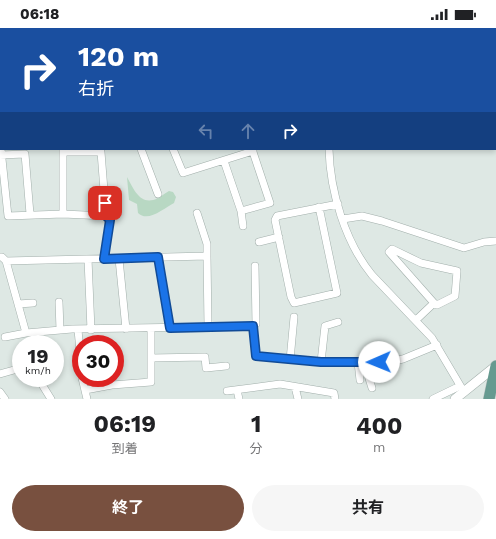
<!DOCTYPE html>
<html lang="ja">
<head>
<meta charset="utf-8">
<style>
  body { margin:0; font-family:"Work Sans","Noto Sans JP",sans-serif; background:#f6f6f6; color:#202124; height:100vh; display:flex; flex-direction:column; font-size:15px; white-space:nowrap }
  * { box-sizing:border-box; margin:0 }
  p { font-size:13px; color:#757577 }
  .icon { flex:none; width:22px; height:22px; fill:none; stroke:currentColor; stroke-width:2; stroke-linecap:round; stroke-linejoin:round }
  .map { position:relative; height:371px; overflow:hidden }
  .side { display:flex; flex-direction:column; background:#fff; flex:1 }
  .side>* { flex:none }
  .banner { position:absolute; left:0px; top:0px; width:496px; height:122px; box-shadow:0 2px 6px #0003; background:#1a4fa0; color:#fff; overflow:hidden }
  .speed { position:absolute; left:12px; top:307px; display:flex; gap:8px; font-size:20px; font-weight:700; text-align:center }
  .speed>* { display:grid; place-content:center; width:52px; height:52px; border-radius:50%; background:#fff; box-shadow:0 2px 6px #0003; line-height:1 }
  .speed small { font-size:10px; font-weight:400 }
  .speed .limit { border:6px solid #d22; background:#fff; color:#111 }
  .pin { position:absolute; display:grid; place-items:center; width:34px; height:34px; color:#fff; margin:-17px; border-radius:8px; box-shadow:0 2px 6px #0006 }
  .me { position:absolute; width:44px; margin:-22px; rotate:269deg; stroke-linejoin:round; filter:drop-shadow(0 0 3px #0008) }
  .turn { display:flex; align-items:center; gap:14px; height:84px; padding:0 12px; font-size:18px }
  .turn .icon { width:52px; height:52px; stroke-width:2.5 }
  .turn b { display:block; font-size:28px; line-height:34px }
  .lanes { display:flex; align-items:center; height:38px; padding:0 12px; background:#0003; justify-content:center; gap:20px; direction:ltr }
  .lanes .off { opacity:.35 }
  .eta { display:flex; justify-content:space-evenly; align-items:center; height:68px; text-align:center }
  .eta b { font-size:24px; font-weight:700; line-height:28px }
  .primary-button { display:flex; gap:8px; margin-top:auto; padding:8px 12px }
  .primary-button a { flex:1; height:46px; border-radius:24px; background:#78503f; color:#fff; font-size:16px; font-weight:700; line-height:46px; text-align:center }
  .primary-button a+a { background:#f6f6f6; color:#202124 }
  .status { display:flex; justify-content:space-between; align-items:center; height:28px; padding:0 20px; background:#fff; direction:ltr }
  .status svg { height:11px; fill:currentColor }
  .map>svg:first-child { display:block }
  .green { fill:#b8d8c3 }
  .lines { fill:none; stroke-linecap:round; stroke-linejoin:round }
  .minor-casing { stroke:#a2afab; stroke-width:8 }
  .tertiary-casing { stroke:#a2afab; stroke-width:10 }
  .primary-casing { stroke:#bcc3c2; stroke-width:12 }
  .minor { stroke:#fff; stroke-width:7 }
  .tertiary { stroke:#fff; stroke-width:9 }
  .primary { stroke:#669a90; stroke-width:11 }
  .route-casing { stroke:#114b97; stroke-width:10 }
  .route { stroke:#1a73e8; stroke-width:7 }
</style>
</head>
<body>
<div class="status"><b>06:18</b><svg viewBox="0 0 49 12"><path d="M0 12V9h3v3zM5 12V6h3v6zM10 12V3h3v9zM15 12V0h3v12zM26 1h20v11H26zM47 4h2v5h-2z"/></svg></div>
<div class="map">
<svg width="496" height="371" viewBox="0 0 496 371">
  <rect width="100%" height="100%" fill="#dee8e4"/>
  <path class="green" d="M127,149C134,162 141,179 158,170C162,168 165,165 169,163L173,164L176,169L174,175C164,180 148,195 138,185L137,176L129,172Z"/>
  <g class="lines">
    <g class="minor-casing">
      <path id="minor" d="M188,0L189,1
        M29,1V0
        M64,1L65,0
        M388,1V0
        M495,37H496
        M0,53H1
        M0,112L8,188L63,186L106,188
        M495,116H496
        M141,121L158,166
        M173,121L183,145L253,123
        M329,121C330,163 345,214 372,247L432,310L464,364
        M63,124H101L106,188L110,192L104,231
        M0,127L25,126L30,186
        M224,133L241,183L270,175L252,121
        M319,179L337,265L294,275L291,269L275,192L277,188L338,176
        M241,183L243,198
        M197,185L207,216V228
        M63,186V121
        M343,191L362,188L382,193L464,220L484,214L496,213
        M259,214L279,209
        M0,229H2L6,233L26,305L72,301L253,298L256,328L321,334H389L403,331L437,317
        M158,229L170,300
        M88,231L91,302
        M119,231L126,301
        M6,233L207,228L208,298
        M59,274L60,302
        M18,276L33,275
        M416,292L434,275L437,277L455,268L457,243L421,235L392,221L389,224L434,275
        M253,298L256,296L255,238
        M78,302L81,333
        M5,309L26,305
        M151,330L205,329L206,340L226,338
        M290,332L294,289
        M321,334L325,298L338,294
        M358,334L360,352
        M367,334V344L372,360
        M0,346L21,340
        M38,350L51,371
        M82,350L87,371
        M295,359L298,371
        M85,362L112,357L151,354V301
        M237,362L239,371
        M227,363L280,356L334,365L335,371
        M0,364L5,371
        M433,371L460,358"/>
    </g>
    <g class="tertiary-casing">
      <path id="tertiary" d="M455,371L496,338"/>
    </g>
    <g class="primary-casing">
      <path id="primary" d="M489,371L496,338"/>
    </g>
    <use href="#minor" class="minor"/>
    <use href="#tertiary" class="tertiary"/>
    <use href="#primary" class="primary"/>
  </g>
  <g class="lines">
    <g class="route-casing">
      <path id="route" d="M105,175L106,188L110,192L104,231L158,229L170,300L253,298L256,328L321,334H379"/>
    </g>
    <use href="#route" class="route"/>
  </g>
</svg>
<div class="speed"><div>19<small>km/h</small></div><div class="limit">30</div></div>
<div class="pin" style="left:105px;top:175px;background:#d93025"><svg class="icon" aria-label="arrive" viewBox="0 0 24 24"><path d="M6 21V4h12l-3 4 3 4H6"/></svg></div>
<svg class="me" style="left:379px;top:334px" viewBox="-20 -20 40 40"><circle r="19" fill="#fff"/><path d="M0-13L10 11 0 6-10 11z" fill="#1a73e8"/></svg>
<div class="banner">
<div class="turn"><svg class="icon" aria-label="right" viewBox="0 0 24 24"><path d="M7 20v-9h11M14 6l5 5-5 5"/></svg><div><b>120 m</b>右折</div></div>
<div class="lanes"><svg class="icon off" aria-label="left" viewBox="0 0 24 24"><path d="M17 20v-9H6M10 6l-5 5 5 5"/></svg><svg class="icon off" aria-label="ahead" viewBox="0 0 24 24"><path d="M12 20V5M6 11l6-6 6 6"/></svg><svg class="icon" aria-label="right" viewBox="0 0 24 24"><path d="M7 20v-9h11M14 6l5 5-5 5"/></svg></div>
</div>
</div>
<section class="side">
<div class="eta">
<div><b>06:19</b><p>到着</p></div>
<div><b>1</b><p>分</p></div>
<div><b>400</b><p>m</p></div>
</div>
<div class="primary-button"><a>終了</a><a>共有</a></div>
</section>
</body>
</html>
